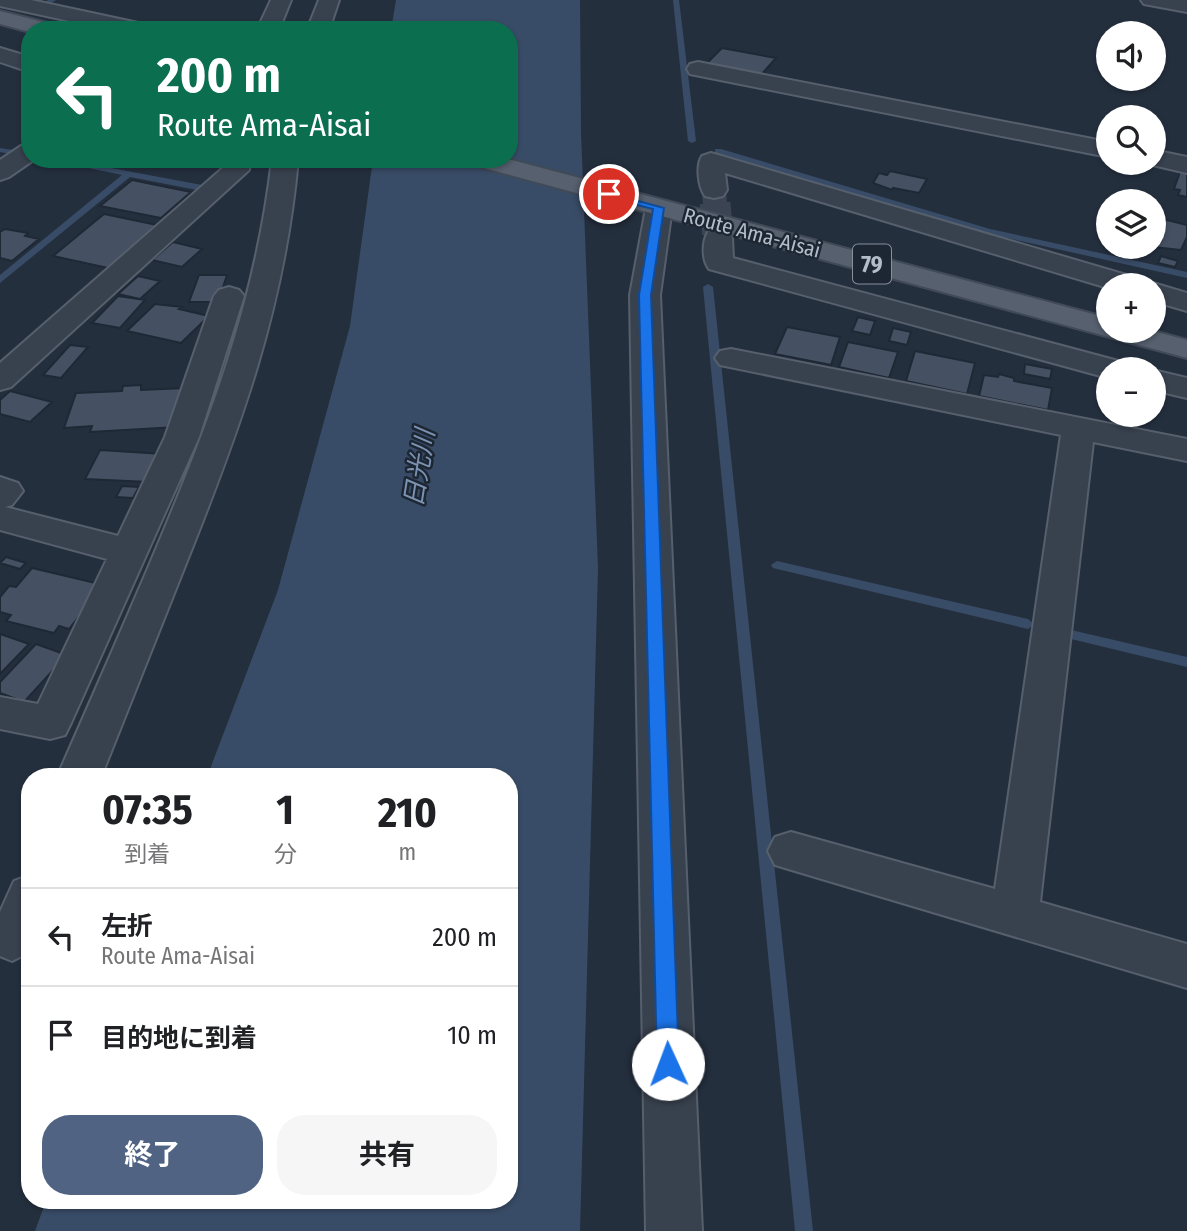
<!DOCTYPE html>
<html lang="ja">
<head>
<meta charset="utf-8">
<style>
  body { margin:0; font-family:"Fira Sans Condensed","Noto Sans JP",sans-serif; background:#f6f6f6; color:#202124; height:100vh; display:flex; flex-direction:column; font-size:26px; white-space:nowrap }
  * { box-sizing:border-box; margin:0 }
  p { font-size:23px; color:#757577 }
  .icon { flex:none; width:38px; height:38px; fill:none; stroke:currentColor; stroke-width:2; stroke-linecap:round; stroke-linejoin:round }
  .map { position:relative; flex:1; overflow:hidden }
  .details { position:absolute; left:21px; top:768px; width:497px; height:441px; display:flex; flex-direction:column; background:#fff; border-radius:28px; box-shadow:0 2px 5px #0004 }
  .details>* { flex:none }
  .top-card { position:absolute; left:21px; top:21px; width:497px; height:147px; border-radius:28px; box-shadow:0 2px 5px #0004; background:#0b6e4f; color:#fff; overflow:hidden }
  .controls { position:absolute; left:1096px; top:21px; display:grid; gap:14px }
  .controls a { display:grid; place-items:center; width:70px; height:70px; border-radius:50%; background:#fff; box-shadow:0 2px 5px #0004; font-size:35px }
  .pin { position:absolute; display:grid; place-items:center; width:60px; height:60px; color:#fff; margin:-30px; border:4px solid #fff; border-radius:50%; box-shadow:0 2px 7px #0007 }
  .me { position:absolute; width:77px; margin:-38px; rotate:358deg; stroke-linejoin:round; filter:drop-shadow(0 0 5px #0008) }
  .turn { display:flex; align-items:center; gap:24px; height:147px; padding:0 21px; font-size:32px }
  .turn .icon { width:91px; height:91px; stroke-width:2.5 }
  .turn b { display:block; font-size:49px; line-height:60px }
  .eta { display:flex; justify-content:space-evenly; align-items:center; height:119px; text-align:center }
  .eta b { font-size:42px; font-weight:700; line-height:49px }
  .button { display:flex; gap:14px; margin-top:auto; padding:14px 21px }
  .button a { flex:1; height:80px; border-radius:28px; background:#506383; color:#fff; font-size:28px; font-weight:700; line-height:80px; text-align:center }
  .button a+a { background:#f6f6f6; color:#202124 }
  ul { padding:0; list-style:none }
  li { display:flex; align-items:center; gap:21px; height:98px; padding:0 21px; border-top:2px solid #e0e0e0 }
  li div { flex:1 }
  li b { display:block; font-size:26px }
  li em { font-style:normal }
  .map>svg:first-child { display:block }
  .water { fill:#394c67 }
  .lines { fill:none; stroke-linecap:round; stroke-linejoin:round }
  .stream { fill:#394c67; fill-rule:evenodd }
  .building { fill:#455162; stroke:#1f2835; stroke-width:2 }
  .minor-tunnel-far1 { stroke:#3a4453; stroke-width:24; stroke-dasharray:24 11; stroke-linecap:butt }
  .minor-tunnel { stroke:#3a4453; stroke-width:31; stroke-dasharray:31 15; stroke-linecap:butt }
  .minor-casing { stroke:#565f6c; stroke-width:4 }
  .major-casing { stroke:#414a57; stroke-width:4 }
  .minor { fill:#38414e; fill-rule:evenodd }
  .major { fill:#56606e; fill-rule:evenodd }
  .route { fill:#1a73e8; stroke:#114b97; stroke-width:2 }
  .labels { text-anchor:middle; stroke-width:5; stroke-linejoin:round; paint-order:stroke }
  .far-street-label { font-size:21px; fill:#b4bcc9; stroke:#1d2633 }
  .shield { fill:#1d2633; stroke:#878f9c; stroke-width:2 }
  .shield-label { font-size:23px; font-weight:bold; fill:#b4bcc9 }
  .water-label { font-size:26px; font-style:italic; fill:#7c92b1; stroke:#1d2633 }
</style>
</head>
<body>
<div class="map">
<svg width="1187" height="1231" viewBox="0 0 1187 1231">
  <rect width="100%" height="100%" fill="#242f3e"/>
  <path class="water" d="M396,0H580L581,133L598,568L580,1231H35L46,1201L509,1200V777H207L278,590L350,326L373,159H509V30H391Z"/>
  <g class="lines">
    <path class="stream" d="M48,0H56L48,5H44V3Z
      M673,0H679L696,141L692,143L688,141Z
      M0,148L19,151L20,153L16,155L0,152Z
      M715,149H721L990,229L1187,272V278L985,233L715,153Z
      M45,159H63L202,185L206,188L202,191L130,177L0,283V275L122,175Z
      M708,284L713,287L813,1231H795L703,287Z
      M777,561L1028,619L1034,624L1028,629L773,568L771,565Z
      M1071,630L1187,657V667L1067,638L1065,635L1067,632Z"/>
  </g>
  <path class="building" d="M722,48L776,58L761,75L706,64Z
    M890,171L927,179L919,193L893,188L892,190L873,183L879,173L887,175Z
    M1180,172L1187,173V197L1178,195L1180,190L1174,189Z
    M132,180L191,192L161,218L100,206Z
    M104,214L157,225L108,268L53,256Z
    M1153,214L1160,216L1159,218L1187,225V237L1181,250L1153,247Z
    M5,229L28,233L25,236L39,239L12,261L0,258V232Z
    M173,242L202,249L182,267L152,260Z
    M1161,256L1178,261L1175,267L1158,263Z
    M199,275H227L218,302H189Z
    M138,276L160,281L140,299L118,294Z
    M118,296L145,300L120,328L92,323Z
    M155,304L182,307L179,309L209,316L181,343L127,331Z
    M858,317L875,321L870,335L852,331Z
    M787,327L840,337L831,365L775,354Z
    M893,328L911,332L907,345L889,341Z
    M848,342L898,352L889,378L839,367Z
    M70,345L88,347L61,378L43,375Z
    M915,351L975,363L967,394L906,381Z
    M1025,364L1052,369L1050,379L1024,374Z
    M999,374L1014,378V381L1052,388L1048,410L979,396L984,375L998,377Z
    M141,385V390L186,388L177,427L90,432L92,426L64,428L76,393L122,391L123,386Z
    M10,391L52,402L30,422L0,414V400Z
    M100,450L163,454L149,482L85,479Z
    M122,486L139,487L133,498L116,497Z
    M6,557L26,563L20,569L0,563Z
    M32,568L104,585L69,629L59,626L54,633L6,621L11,615L0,612V597L9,586L16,587Z
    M0,634L29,644L0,674Z
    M36,644L67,655L24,702L0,693V682Z"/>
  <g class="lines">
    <path class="minor-tunnel-far1" d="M714,190L715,205"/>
    <path class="minor-tunnel" d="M715,203L718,238"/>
    <g class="minor-casing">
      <path id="minor" d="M0,0H31L143,24L151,25L154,30H111L0,6Z
        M271,0H291L279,30H257Z
        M319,0H339L329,30H307Z
        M1141,0H1187V12L1144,4Z
        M0,48L30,57V72L0,62Z
        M698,62L1108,142V157L690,74L687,69L690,64Z
        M30,144V159H35L9,177L0,180V160L21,146Z
        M1153,150L1187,157V173L1144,163H1153Z
        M711,153L1140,279L1144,285H1108V288L725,173L727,190L723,196L714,198L705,196C698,186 696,165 702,156Z
        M225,159H251L249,170L11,387L0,390V363L224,167Z
        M272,159H298C285,307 240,429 185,566C157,636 129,707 101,777H57C88,707 118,638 148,568C206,431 255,308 272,159Z
        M659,200L668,202L672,208L660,295L702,1231H646L630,295L646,208L650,202Z
        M718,230L728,232L732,238L733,258L1122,362L1127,369H1108V378L709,269C702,260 702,242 708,232Z
        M1153,283L1187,293V311L1153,301V285H1145Z
        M229,287L239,290L244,296L199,437L71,723L65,735L50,739L0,729V697L38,704L107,559L0,530V477L18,483L23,491L12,505L5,507L118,536L165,437L214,296L219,290Z
        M731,349L1187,439V461L1093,442L1040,902L1187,944V988L775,865L768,851L775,837L791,832L995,889L1061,435L720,365L715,358L720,351Z
        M1153,370L1187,378V398L1153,390Z
        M30,875V952L12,961L0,956V912L14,881Z"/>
    </g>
    <g class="major-casing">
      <path id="major" d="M0,11L55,25L58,30H30V32L0,24Z
        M465,159H508L1108,318V331H1153L1187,340V358L469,164Z"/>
    </g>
    <use href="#minor" class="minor"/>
    <use href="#major" class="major"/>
  </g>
  <path class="route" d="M605,192L664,208L651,295L679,1064L675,1071L668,1074L660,1071L657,1064L639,295L653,209L605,197Z"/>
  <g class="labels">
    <g class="far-street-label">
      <text transform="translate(752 233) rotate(15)" y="7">Route Ama-Aisai</text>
    </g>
    <rect class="shield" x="853" y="244.5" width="38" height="39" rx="5"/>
    <g class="shield-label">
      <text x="872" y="272">79</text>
    </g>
    <g class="water-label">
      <text transform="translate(419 468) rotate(-81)" y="9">日光川</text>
    </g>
  </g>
</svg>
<div class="controls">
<a><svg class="icon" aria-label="sound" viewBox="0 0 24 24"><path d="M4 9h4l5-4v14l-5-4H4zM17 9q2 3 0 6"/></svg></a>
<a><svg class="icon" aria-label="search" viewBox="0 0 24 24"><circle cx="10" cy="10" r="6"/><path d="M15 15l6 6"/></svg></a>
<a><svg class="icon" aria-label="layers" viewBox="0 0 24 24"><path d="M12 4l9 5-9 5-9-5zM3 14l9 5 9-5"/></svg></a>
<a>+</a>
<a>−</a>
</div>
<div class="pin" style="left:609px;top:194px;background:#d93025"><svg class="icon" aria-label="arrive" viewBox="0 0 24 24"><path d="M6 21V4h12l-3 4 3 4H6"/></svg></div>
<svg class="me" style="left:668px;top:1064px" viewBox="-20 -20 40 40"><circle r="19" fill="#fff"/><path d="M0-13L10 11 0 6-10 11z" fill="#1a73e8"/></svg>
<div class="top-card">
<div class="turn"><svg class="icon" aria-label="left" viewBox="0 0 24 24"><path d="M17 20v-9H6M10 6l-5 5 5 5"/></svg><div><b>200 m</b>Route Ama-Aisai</div></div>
</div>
<section class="details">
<div class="eta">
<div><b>07:35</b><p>到着</p></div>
<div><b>1</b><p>分</p></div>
<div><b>210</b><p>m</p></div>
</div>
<ul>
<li><svg class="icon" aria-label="left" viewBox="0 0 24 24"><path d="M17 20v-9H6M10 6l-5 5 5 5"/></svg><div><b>左折</b><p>Route Ama-Aisai</p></div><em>200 m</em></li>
<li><svg class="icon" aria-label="arrive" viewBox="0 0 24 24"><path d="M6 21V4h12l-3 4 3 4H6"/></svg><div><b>目的地に到着</b></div><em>10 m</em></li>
</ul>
<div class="button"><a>終了</a><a>共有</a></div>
</section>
</div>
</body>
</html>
